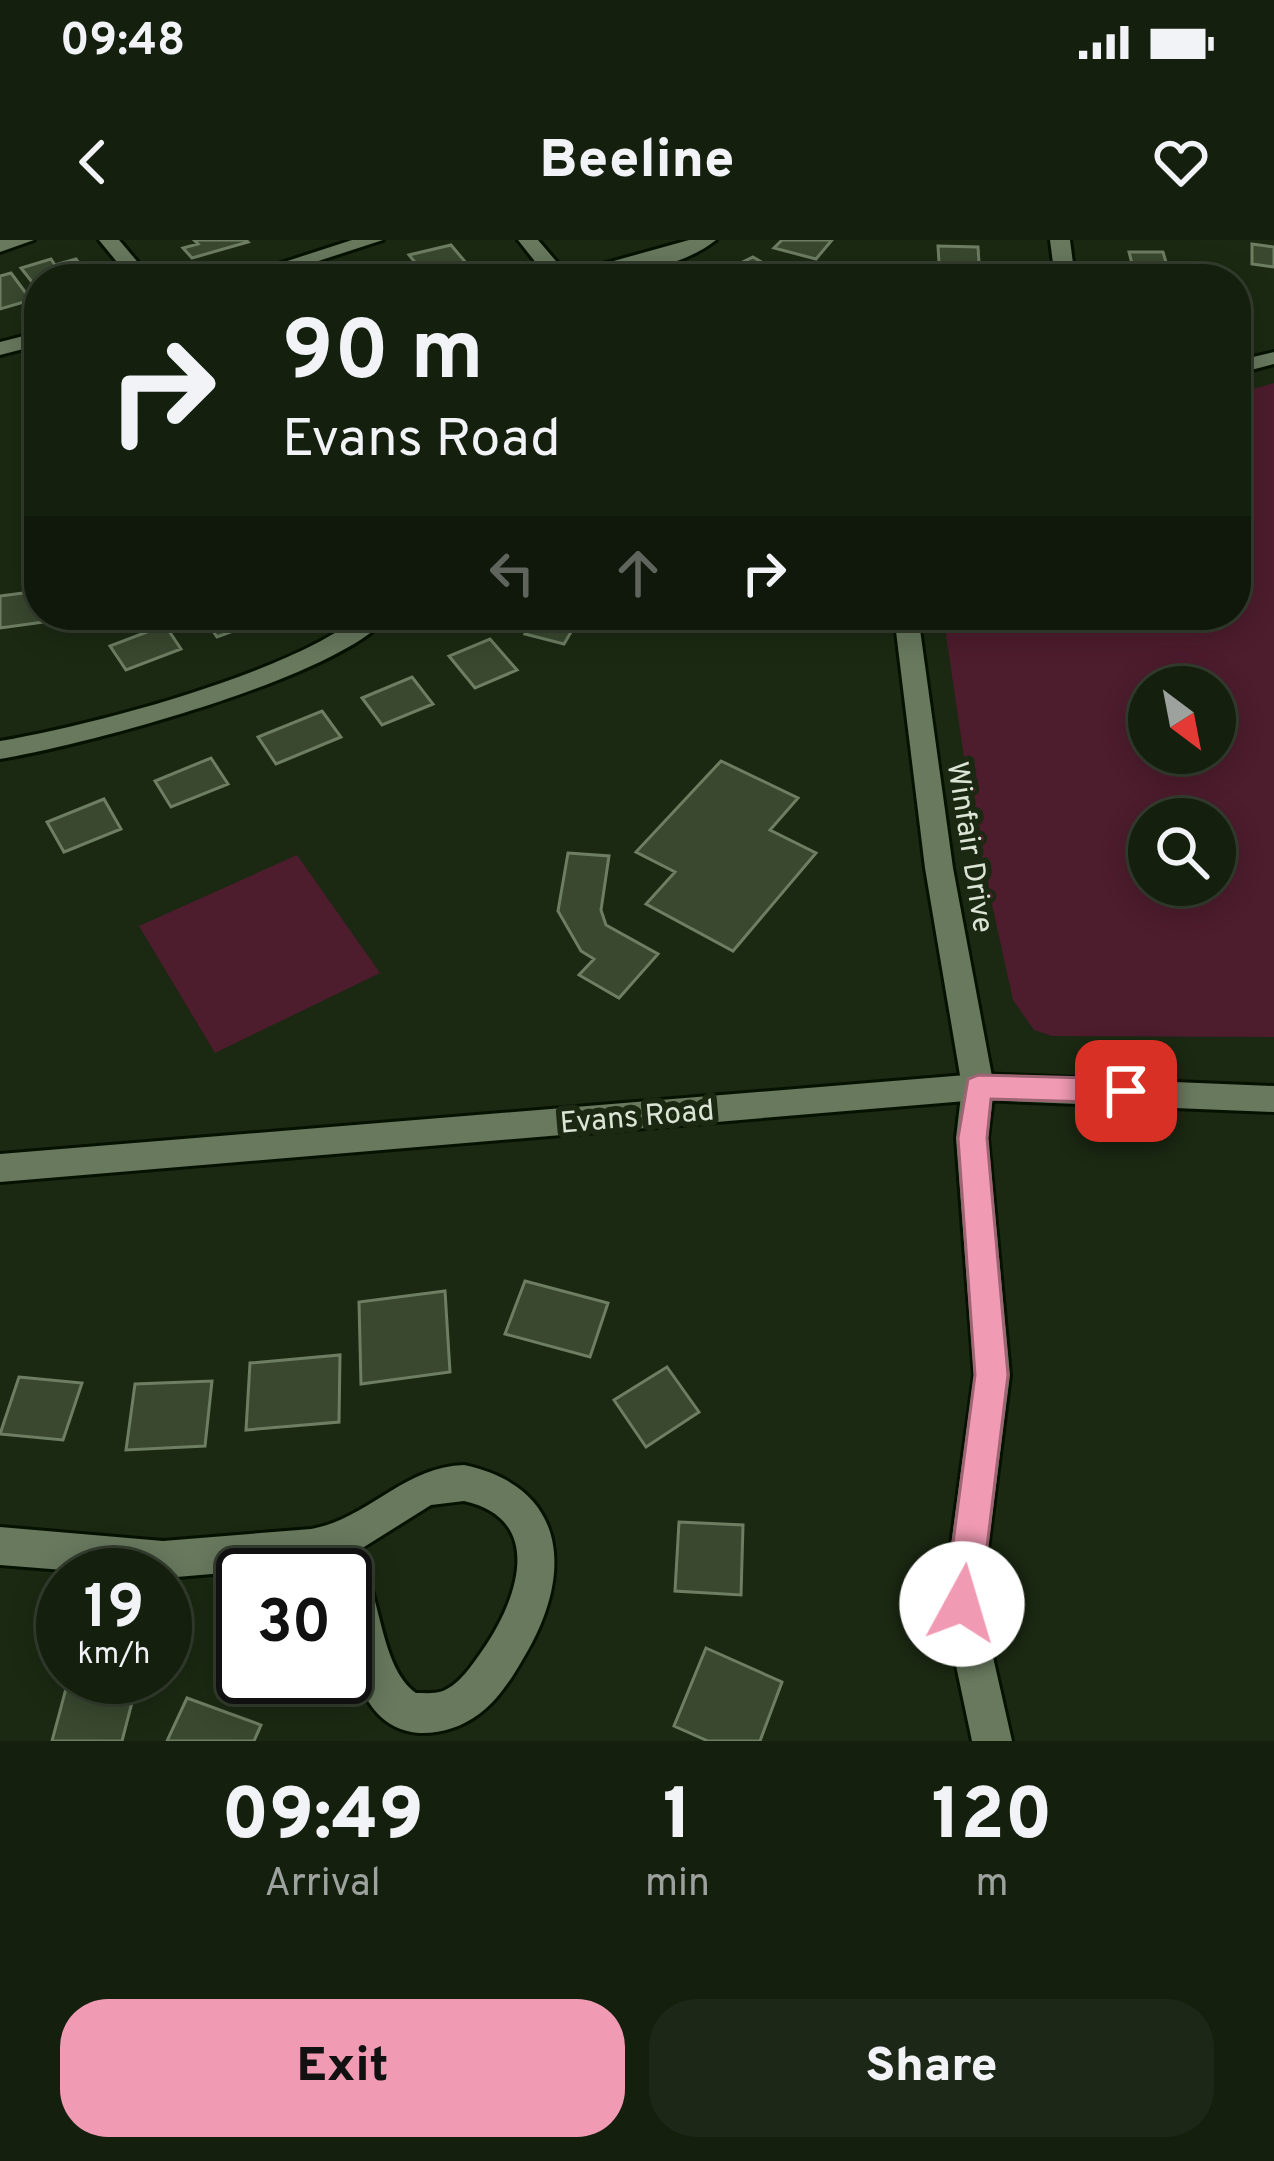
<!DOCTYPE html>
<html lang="en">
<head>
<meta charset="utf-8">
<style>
  body { margin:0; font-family:Overpass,sans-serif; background:#1d2717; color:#f1f3f6; height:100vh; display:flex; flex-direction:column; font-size:45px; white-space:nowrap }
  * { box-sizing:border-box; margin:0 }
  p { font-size:39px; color:#9da29e }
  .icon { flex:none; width:66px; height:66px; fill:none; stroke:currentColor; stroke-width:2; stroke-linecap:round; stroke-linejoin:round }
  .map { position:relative; height:1501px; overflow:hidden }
  .side { display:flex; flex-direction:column; background:#141f0e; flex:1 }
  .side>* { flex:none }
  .hud { position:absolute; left:24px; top:24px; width:1227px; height:366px; border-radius:48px; box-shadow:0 6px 30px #0003,0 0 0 3px #333d2e; background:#141f0e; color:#f1f3f6; overflow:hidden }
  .needle { width:78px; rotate:148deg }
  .controls { position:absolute; left:1128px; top:426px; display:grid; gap:24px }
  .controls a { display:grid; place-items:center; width:108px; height:108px; border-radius:50%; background:#141f0e; box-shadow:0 6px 30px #0003,0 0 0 3px #333d2e; font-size:60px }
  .speed { position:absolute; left:36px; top:1308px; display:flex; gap:24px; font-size:60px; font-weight:700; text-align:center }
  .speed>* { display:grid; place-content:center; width:156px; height:156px; border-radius:50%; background:#141f0e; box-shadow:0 6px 30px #0003,0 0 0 3px #333d2e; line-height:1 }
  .speed small { font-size:30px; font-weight:400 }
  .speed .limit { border:6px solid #111; border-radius:18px; background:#fff; color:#111 }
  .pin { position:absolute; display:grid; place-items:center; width:102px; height:102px; color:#fff; margin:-51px; border-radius:24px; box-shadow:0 6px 18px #0006 }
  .me { position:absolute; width:132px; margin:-66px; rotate:6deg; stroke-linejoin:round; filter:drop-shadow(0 0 9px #0008) }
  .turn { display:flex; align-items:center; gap:42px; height:252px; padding:0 60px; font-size:54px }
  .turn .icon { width:156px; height:156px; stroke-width:2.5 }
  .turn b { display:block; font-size:84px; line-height:102px }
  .lanes { display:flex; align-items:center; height:114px; padding:0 60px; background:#0003; justify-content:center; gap:60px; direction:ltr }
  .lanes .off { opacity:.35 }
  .eta { display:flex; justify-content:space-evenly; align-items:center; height:204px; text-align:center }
  .eta b { font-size:72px; font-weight:800; line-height:84px }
  .action { display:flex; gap:24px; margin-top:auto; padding:24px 60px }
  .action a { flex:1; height:138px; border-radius:48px; background:#f19ab3; color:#111; font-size:48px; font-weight:800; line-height:138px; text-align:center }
  .action a+a { background:#1d2717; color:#f1f3f6 }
  .status { display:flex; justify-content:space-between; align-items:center; height:84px; padding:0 60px; background:#141f0e; direction:ltr }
  .status svg { height:33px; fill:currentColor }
  header { display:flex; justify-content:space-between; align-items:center; height:156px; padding:0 60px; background:#141f0e; font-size:54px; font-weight:800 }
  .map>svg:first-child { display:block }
  .green { fill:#4d1c2d; fill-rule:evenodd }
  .building { fill:#39482f; stroke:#6d7e63; stroke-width:3 }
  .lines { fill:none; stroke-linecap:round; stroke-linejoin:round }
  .minor-casing { stroke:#061200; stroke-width:6 }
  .secondary-casing { stroke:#061200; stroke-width:6 }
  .minor { fill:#68795e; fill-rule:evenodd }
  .secondary { fill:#68795e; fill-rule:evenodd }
  .route { fill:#f19ab3; stroke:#9d6474; stroke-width:3 }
  .labels { text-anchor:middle; stroke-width:12; stroke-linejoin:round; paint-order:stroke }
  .street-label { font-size:30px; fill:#dbe4d5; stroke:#1b2912 }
</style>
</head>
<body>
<div class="status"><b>09:48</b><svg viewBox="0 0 49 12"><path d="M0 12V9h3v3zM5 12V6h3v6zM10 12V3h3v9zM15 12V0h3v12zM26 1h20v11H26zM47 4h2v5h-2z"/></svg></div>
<header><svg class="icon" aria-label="back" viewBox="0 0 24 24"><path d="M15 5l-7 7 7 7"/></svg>Beeline<svg class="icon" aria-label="heart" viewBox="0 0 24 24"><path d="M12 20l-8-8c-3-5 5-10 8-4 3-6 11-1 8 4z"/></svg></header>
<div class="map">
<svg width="1274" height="1501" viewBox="0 0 1274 1501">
  <rect width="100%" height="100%" fill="#1b2912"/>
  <path class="green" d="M1274,143V797L1052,796L1034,790L1013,760L973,578L943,375H1236V154ZM1149,447H1215V513H1149ZM1215,579V645H1149V579Z
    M297,615L380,733L215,813L139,686Z"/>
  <path class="building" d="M194,0H246L248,2L192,18L183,8L198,4Z
    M782,0H832L816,19L774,8Z
    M1252,4L1274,7V27L1252,24Z
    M451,5L478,37L410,39L403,30L418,26L409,15Z
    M938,6L978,7L980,39H940Z
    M1129,12H1163L1171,39H1136Z
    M753,17L788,38L724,39L716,35Z
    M51,19L55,25L76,19L90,37L39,39V51L21,28Z
    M11,33L31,60L0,69V36Z
    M39,351V375H44V382L0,388V356Z
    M202,375H269L271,377L217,397Z
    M536,375H581L564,404L525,394Z
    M757,375H808V384H758Z
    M165,385L181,409L126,430L110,406Z
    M490,399L517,430L475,448L449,416Z
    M412,437L433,464L382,485L362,458Z
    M322,471L341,497L276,524L258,497Z
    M211,518L228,544L171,567L155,541Z
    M721,521L798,558L770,590L816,613L733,711L646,664L675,632L636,612Z
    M104,559L121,589L64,612L47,582Z
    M568,613L609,616L601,670L606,685L658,714L619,758L579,735L594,719L581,711L558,671Z
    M525,1041L608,1063L590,1117L505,1094Z
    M445,1051L450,1132L361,1144L359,1062Z
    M340,1115L339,1182L246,1190L250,1123Z
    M667,1127L699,1172L646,1207L614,1160Z
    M19,1137L82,1143L63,1200L0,1194Z
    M212,1141L205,1206L126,1210L135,1144Z
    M679,1282L743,1285L741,1355L675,1351Z
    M706,1408L782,1442L760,1501H708L674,1486Z
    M68,1441L136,1447L122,1501H52Z
    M187,1458L261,1485L254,1501H167Z"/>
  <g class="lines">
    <g class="minor-casing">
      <path id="minor" d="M0,0H34L0,12Z
        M99,0H119L152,39H131Z
        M352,0H383L263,39H232Z
        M518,0H538L567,34L689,0H716C675,33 600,39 549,39Z
        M1050,0H1070L1075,39H1055Z
        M39,92V105L0,115V102Z
        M1274,112V124L1236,134V121Z
        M361,375H389C343,437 81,506 0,519V501C94,485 290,433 361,375Z
        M894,375H918L953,628L994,847L988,898L1010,1135L981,1364L1012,1501H972L943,1364L974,1135L956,898L962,847L925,628Z
        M464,1225C571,1248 572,1338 524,1417C512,1438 498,1460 479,1474C462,1487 440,1494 419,1493C348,1487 345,1388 345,1335H327L320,1325L165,1338L0,1325V1287L163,1301L311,1289C368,1279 403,1227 464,1225ZM464,1261C548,1280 516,1363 482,1411C472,1425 460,1444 443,1451C435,1454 425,1453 416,1453C379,1427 382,1352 356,1312L431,1265Z"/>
    </g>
    <g class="secondary-casing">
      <path id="secondary" d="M978,834L1274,846V872L978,860L0,942V914Z"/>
    </g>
    <use href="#minor" class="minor"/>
    <use href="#secondary" class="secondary"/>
  </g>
  <path class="route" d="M978,835L1126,839L1136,843L1140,851L1136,860L1126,863L991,859L987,898L1008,1135L980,1364L975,1376L962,1381L950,1376L945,1364L975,1135L958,898L968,839Z"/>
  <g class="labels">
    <g class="street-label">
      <text transform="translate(971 607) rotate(81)" y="10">Winfair Drive</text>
      <text transform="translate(637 876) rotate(-5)" y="10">Evans Road</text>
    </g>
  </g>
</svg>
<div class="controls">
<a><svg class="needle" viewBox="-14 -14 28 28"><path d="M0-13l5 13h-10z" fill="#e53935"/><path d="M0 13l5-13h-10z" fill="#9da29e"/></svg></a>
<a><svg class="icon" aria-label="search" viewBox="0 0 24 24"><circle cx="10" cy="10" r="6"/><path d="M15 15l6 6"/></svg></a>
</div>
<div class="speed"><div>19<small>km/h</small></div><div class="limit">30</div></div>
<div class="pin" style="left:1126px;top:851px;background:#d93025"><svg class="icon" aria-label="arrive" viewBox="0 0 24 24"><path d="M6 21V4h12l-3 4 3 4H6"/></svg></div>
<svg class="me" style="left:962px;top:1364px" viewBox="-20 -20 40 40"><circle r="19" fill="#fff"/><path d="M0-13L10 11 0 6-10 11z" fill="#f19ab3"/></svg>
<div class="hud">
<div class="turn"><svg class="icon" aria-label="right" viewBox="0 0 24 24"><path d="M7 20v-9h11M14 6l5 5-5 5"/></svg><div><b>90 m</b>Evans Road</div></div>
<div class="lanes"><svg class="icon off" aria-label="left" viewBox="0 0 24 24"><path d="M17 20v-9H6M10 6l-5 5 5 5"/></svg><svg class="icon off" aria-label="ahead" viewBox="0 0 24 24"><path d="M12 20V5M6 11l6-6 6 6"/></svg><svg class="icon" aria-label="right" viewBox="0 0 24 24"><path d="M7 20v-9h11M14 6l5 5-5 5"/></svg></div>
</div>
</div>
<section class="side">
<div class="eta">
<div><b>09:49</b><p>Arrival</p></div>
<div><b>1</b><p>min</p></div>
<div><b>120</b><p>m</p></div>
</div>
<div class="action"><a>Exit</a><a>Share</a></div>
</section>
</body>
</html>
